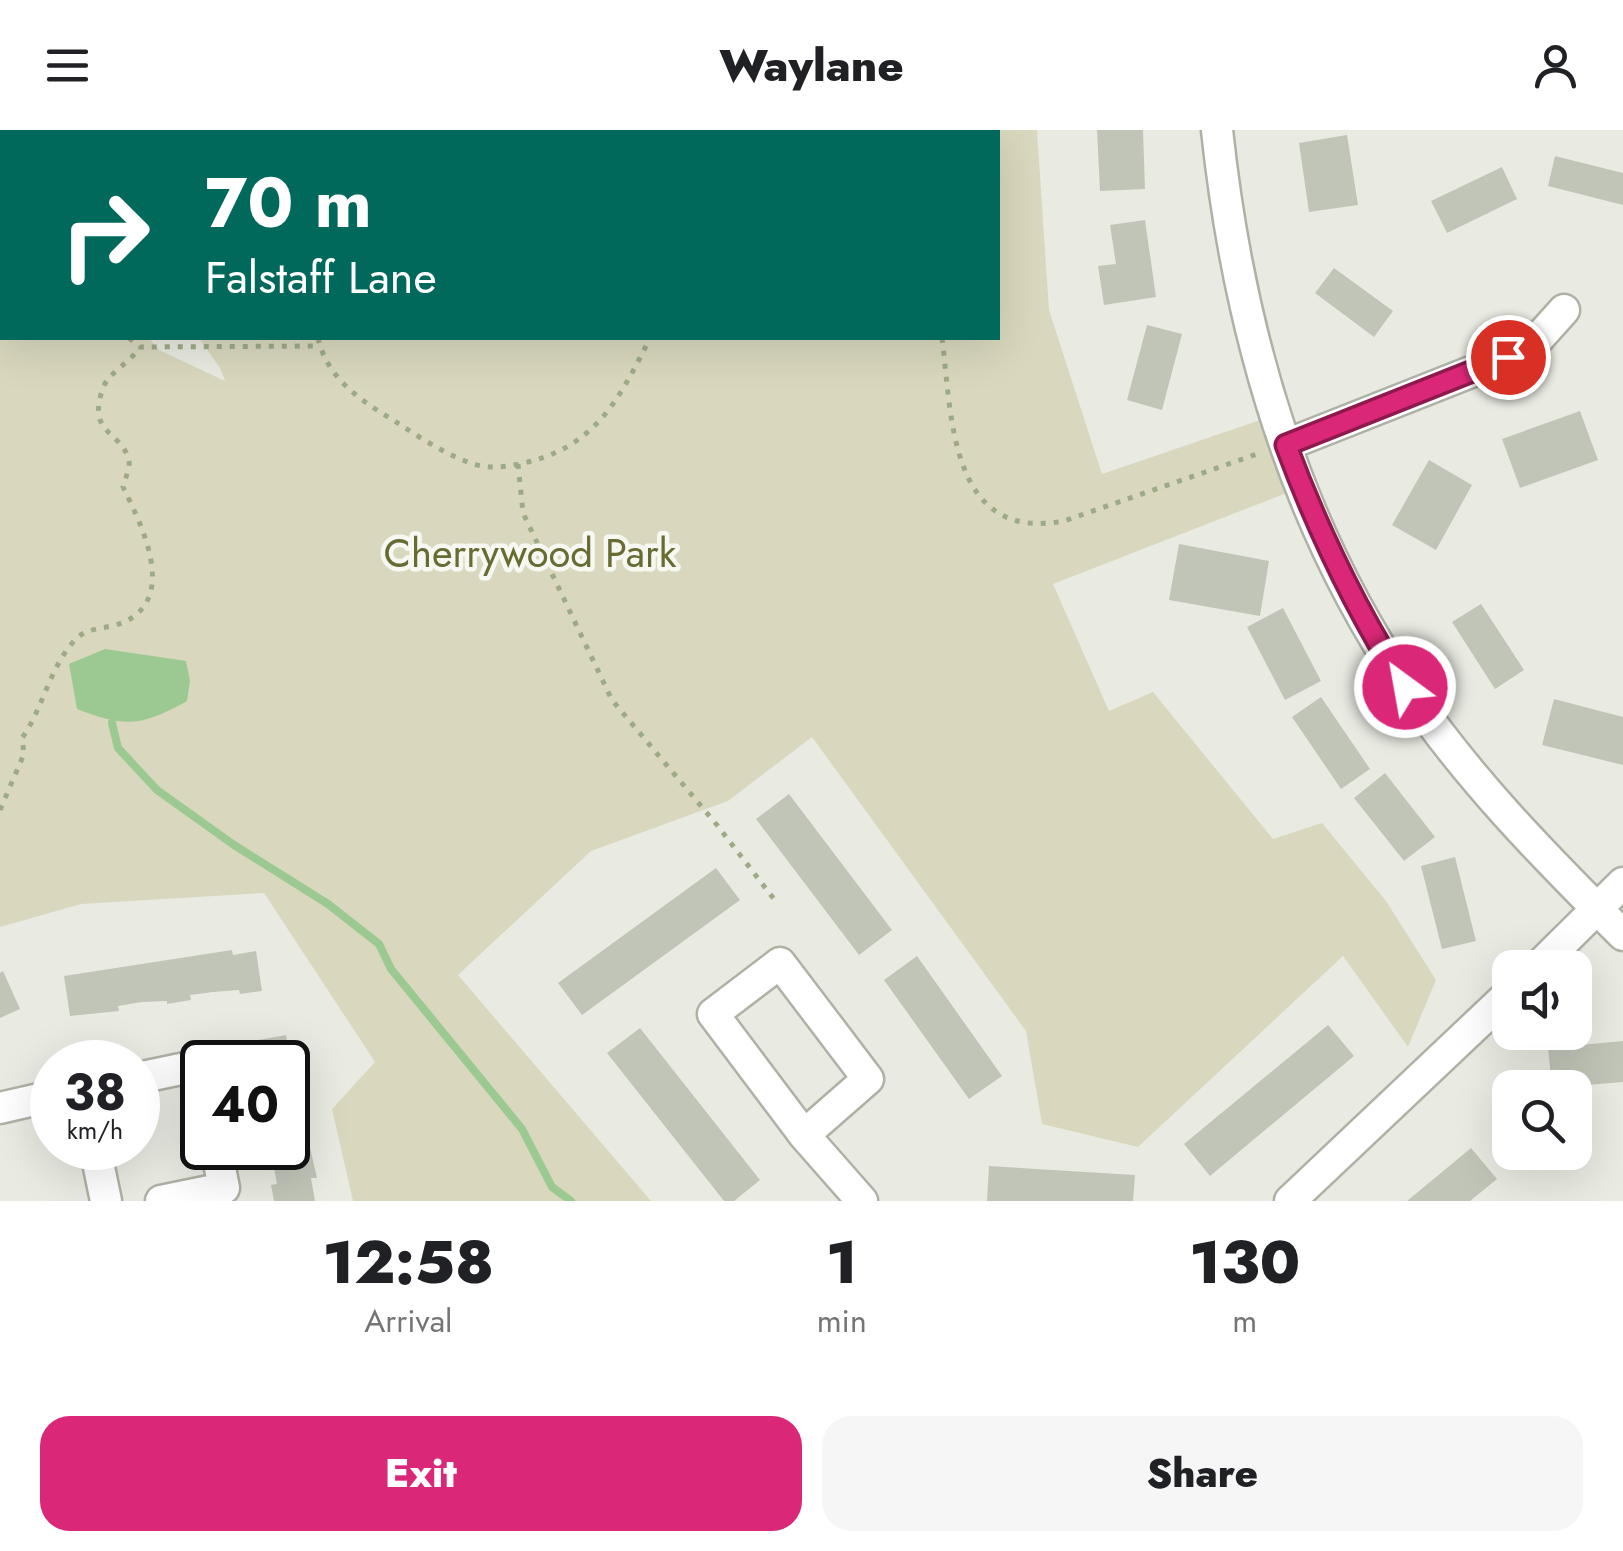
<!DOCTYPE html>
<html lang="en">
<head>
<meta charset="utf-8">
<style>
  body { margin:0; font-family:Jost,sans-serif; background:#f6f6f6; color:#202124; height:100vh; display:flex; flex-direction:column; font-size:38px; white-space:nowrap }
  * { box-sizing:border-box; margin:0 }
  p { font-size:32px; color:#757577 }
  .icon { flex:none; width:55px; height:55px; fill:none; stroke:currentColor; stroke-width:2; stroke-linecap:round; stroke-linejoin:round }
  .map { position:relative; height:1071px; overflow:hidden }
  .panel { display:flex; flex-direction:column; background:#fff; flex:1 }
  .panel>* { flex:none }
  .hud { position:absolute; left:0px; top:0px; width:1000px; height:210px; box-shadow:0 10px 40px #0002; background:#00695c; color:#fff; overflow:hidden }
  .buttons { position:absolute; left:1492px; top:820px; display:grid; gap:20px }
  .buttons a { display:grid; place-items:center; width:100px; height:100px; border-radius:20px; background:#fff; box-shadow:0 10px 40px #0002; font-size:50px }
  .speed { position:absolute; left:30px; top:910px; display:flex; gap:20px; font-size:50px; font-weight:700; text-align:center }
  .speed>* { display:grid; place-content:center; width:130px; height:130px; border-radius:50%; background:#fff; box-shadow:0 10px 40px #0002; line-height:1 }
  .speed small { font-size:25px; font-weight:400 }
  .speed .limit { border:5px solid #111; border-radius:15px; background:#fff; color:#111 }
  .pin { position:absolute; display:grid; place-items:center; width:85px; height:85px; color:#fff; margin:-42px; border:5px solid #fff; border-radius:50%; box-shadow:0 2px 10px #0007 }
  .me { position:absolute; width:110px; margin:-55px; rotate:328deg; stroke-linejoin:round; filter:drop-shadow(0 0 8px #0008) }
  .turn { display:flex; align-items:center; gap:35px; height:210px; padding:0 40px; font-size:45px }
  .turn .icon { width:130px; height:130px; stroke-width:2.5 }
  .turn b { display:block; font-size:70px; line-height:85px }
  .eta { display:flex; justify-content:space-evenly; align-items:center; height:170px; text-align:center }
  .eta b { font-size:60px; font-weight:800; line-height:70px }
  .primary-button { display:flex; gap:20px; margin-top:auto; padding:20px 40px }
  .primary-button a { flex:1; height:115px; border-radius:30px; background:#db2777; color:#fff; font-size:40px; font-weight:800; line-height:115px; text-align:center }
  .primary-button a+a { background:#f6f6f6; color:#202124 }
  header { display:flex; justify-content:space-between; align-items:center; height:130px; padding:0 40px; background:#fff; font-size:45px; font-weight:800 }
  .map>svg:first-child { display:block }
  .green { fill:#d9d8be }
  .water { fill:#9bc991 }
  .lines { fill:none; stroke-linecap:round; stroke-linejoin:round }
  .stream { stroke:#9bc991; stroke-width:8 }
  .building { fill:#c1c5b8 }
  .minor-casing { stroke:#aeb2a5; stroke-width:35 }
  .path { stroke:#9eaa86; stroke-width:5; stroke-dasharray:5 8; stroke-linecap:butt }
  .minor { stroke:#fff; stroke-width:30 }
  .route-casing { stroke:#8e194d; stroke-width:25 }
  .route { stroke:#db2777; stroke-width:18 }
  .labels { text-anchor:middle; stroke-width:9; stroke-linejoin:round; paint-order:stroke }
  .park-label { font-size:40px; fill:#686c33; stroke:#f7f8f2 }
</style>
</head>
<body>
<header><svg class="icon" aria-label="menu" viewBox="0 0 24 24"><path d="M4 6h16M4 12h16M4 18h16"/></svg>Waylane<svg class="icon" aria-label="person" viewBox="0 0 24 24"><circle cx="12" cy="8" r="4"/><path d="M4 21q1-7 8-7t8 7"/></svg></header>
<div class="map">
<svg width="1623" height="1071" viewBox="0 0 1623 1071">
  <rect width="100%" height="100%" fill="#e9ebe2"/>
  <path class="green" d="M0,0H1037L1049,180L1102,344L1275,285L1302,357L1053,454L1109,581L1153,562L1273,709L1322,693L1386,771L1436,850L1408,917L1343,826L1138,1017L1042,994L1026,901L812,607L728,671L591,721L458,845L651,1071H353L332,979L375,932L264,763L81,774L0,797V38L2,208H149L159,220L225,251L220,238L199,208H998V2L2,4Z"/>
  <path class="water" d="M105,519L186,531L190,551L187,571C142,596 126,598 77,579L69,534Z"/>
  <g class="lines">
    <path class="stream" d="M112,593L118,618L157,660L234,715L328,774L379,814L391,839L522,999L552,1057L571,1071"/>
  </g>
  <path class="building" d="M1097,0H1143L1145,59L1100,61Z
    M1347,5L1358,75L1309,82L1299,13Z
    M1555,26L1623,43V75L1548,56Z
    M1502,37L1517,69L1447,103L1431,71Z
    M1145,90L1156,167L1104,175L1098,136L1116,134L1110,95Z
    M1334,138L1393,181L1374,207L1315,163Z
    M1147,195L1182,204L1162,280L1127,270Z
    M1580,281L1598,330L1520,358L1502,309Z
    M1429,330L1472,355L1436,420L1392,395Z
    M1179,414L1269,431L1260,486L1169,470Z
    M1481,474L1524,540L1495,559L1452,492Z
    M1283,478L1321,551L1285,570L1247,497Z
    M1321,567L1370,639L1341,659L1292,587Z
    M1554,569L1623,587V635L1542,615Z
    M1385,643L1435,707L1404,731L1354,668Z
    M789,664L892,800L859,825L756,689Z
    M1455,727L1476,811L1442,819L1421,736Z
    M716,738L740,770L582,885L558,853Z
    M232,820L233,825L256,821L262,861L240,864L239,860L213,862L190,865L191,870L167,874V871L142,872L118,876L119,881L70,886L64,846Z
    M917,826L1002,946L969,969L884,850Z
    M3,841L20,879L0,888V843Z
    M1328,895L1354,926L1210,1046L1184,1014Z
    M640,898L760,1050L734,1071H724L607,923Z
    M286,905L290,930L295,929L301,953L305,977H300L303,1001L306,1000L317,1048H311L315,1071H274L271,1055L277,1054L270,1018H288V932H250L247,912Z
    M1623,911V952L1552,958L1548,918Z
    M1471,1018L1497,1049L1470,1071H1407Z
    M989,1036L1135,1045L1133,1071H987Z"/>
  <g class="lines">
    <g class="minor-casing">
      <path id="minor" d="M1217,0C1238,197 1292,389 1404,554C1466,647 1544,726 1623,805
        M1286,315L1529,219L1564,180
        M1537,838L1623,753
        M138,948L200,935L202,946
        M0,978L52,966
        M804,1005L868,949L780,833L713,884L804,1005L862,1071
        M95,1018L106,1071
        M161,1071L224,1058L216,1018
        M1290,1071L1510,863"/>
    </g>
    <path class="path" d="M552,0L553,2
      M0,84L2,85
      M129,208L140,217L320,216
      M318,208C327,248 360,270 393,290C418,306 445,325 474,334C489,339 504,337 519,334C594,319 618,272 650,208
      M942,208C952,286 949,413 1064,391L1260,323
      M518,334L523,383L612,570L717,695L777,773
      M0,680L24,624L22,608C44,577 50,534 78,507C88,498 109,498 122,493C179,469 142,396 123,357C125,348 132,335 128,327C118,300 87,303 103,258C108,243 130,233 140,217"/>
    <use href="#minor" class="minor"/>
  </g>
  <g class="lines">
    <g class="route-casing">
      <path id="route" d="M1405,557C1356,480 1318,401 1286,315L1508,227"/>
    </g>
    <use href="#route" class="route"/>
  </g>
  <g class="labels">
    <g class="park-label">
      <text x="530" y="437">Cherrywood Park</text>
    </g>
  </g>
</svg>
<div class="buttons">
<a><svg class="icon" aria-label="sound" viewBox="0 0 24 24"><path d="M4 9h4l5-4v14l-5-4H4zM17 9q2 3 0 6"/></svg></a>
<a><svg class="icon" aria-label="search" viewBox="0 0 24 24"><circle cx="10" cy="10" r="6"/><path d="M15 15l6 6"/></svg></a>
</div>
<div class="speed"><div>38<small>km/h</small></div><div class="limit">40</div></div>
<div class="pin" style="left:1508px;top:227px;background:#d93025"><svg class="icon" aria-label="arrive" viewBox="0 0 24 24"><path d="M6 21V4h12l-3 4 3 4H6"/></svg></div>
<svg class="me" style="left:1405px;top:557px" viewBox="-20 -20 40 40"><circle r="17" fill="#db2777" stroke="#fff" stroke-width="3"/><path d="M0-11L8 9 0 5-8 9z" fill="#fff"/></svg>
<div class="hud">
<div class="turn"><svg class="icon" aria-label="right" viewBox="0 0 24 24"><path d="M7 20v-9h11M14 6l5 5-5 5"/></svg><div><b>70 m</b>Falstaff Lane</div></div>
</div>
</div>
<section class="panel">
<div class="eta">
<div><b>12:58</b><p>Arrival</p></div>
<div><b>1</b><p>min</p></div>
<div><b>130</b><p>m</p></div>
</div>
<div class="primary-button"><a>Exit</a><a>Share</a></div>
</section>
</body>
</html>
